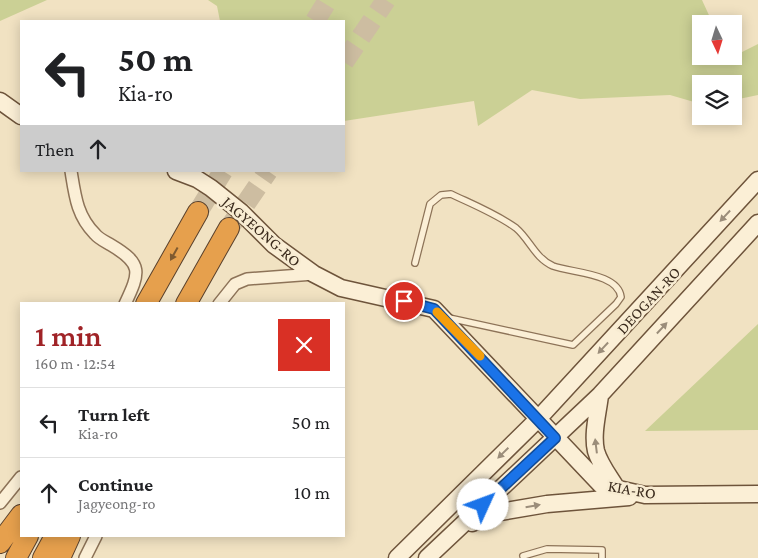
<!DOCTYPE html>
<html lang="en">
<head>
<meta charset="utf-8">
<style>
  body { margin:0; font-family:"Crimson Pro",serif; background:#f2f2f2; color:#202124; height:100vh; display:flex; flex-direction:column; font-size:19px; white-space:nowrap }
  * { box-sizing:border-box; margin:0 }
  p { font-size:16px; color:#757577 }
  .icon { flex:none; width:28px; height:28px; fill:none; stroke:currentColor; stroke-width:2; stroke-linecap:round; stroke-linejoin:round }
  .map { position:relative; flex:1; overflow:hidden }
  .drawer { position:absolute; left:20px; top:302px; width:325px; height:235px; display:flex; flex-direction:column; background:#fff; border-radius:0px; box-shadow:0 2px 12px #0003 }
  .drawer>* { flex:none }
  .guide { position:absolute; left:20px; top:20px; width:325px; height:152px; border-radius:0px; box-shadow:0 2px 12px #0003; background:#fff; color:#202124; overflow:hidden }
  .needle { width:32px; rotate:176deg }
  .controls { position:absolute; left:692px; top:15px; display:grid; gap:10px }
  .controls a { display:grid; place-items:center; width:50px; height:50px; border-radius:0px; background:#fff; box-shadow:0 2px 12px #0003; font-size:25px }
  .pin { position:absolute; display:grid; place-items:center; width:42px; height:42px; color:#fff; margin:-21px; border:2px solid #fff; border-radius:50%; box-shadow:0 1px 5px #0007 }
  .me { position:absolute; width:55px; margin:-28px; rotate:47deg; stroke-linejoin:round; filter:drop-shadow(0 0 4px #0008) }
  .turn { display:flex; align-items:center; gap:18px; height:105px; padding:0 15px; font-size:22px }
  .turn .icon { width:65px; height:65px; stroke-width:2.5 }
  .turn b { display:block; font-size:35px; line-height:42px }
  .then { display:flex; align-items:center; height:48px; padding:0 15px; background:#0003; gap:10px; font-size:19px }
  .round { display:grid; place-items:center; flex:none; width:52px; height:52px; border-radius:0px; background:#f2f2f2 }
  .overview { display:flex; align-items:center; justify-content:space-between; height:85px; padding:0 15px }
  h1 { font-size:30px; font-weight:600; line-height:38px; color:#a02327 }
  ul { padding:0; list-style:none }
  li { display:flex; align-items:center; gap:15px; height:70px; padding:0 15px; border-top:1px solid #e0e0e0 }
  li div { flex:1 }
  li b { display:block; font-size:19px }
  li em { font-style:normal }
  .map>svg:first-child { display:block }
  .green { fill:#cbd095 }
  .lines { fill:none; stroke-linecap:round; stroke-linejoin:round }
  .highway-tunnel { stroke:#cdbda1; stroke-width:20; stroke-dasharray:20 10; stroke-linecap:butt }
  .lane-casing { stroke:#8d7358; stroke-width:8 }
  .street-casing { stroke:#8d7358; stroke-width:14 }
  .secondary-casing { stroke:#6e543b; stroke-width:19 }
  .highway-casing { stroke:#5a412c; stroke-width:22 }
  .lane { stroke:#fbefd6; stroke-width:5.5 }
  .street { stroke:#fbefd6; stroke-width:11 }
  .secondary { stroke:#fbefd6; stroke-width:16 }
  .highway { stroke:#e6a04d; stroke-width:20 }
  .oneway { fill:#9b8d7a }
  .oneway2 { fill:#7f5a30 }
  .route-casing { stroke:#114b97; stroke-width:12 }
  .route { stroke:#1a73e8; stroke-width:9 }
  .slow { stroke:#f59e0b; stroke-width:9 }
  .labels { text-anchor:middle; stroke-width:5; stroke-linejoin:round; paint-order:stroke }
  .street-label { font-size:16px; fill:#3b2b1d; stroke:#f8ecd2 }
</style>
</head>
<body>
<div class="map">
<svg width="758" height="558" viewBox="0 0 758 558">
  <rect width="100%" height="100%" fill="#f1e2c2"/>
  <path class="green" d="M0,0H47L0,21Z
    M208,0H702L713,24H701V56H734L758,44V95L734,100V84H701V104L670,95L580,99L532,90L478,126L474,101L344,121V21H220L217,6Z
    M758,324V430L645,431Z"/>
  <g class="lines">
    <path class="highway-tunnel" d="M315,21L328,0
      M344,62L386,0
      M198,212L223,171
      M229,228L268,171"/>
    <g class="lane-casing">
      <path id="lane" d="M415,263L430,204L441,195L451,194C472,204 497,214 516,228C530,240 535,258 553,266C572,273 618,273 621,297L616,304L573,345L449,318
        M523,556L547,549L602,550V558"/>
    </g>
    <g class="street-casing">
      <path id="street" d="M71,171C75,196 77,216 95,234C99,239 106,242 111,245C143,264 140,272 125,304
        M219,304L235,284L247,279L314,274
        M0,503L21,477
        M85,558L96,536"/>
    </g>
    <g class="secondary-casing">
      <path id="secondary" d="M0,101L21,116
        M176,171L197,179L211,188L241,212L274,245L314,274L341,288L434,309L601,485L645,495L758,494
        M600,395C598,413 592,434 596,451C600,465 610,477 617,489
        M472,523L489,514L547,504L629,497
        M397,558L538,419L758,180
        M427,558L600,395L758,223"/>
    </g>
    <g class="highway-casing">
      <path id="highway" d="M146,304L198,212
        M186,304L229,228
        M0,543L21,515
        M16,558L28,536
        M43,558L55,536
        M60,558L70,536"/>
    </g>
    <use href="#lane" class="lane"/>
    <use href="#street" class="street"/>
    <use href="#secondary" class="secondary"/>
    <use href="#highway" class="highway"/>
  </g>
  <defs><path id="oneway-solid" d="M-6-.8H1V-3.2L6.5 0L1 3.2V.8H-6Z" transform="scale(1.25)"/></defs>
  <g class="oneway">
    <use href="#oneway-solid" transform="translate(725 216) rotate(133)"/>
    <use href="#oneway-solid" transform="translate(662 328) rotate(-47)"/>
    <use href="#oneway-solid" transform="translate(603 348) rotate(133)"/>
    <use href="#oneway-solid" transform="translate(596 446) rotate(-97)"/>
    <use href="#oneway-solid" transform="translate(503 453) rotate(136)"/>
    <use href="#oneway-solid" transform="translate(533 506) rotate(-10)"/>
  </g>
  <use class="oneway2" href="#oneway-solid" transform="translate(174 254) rotate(119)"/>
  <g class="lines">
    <g class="route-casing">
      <path id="route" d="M404,301L434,309L555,438L483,505"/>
    </g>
    <use href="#route" class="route"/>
    <path class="slow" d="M437,312L480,356"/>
  </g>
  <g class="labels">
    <g class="street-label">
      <text transform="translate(262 231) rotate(41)" y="6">JAGYEONG-RO</text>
      <text transform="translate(648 300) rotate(-47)" y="6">DEOGAN-RO</text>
      <text transform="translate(632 489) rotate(10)" y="6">KIA-RO</text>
    </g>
  </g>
</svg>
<div class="controls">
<a><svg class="needle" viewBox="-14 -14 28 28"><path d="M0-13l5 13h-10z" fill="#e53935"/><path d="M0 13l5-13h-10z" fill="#757577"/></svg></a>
<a><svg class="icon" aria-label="layers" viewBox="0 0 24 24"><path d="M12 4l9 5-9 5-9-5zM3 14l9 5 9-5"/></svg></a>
</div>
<div class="pin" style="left:404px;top:301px;background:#d93025"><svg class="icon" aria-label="arrive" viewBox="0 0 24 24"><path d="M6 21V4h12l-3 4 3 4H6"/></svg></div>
<svg class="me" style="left:483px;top:505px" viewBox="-20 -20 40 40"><circle r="19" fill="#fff"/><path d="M0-13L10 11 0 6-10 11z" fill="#1a73e8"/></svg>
<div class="guide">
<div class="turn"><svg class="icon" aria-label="left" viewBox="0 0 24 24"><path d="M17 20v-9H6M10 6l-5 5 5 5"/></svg><div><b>50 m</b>Kia-ro</div></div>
<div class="then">Then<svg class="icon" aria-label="ahead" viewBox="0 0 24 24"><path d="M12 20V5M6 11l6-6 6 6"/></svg></div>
</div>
<section class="drawer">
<div class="overview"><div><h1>1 min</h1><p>160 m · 12:54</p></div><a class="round" style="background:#d93025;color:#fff"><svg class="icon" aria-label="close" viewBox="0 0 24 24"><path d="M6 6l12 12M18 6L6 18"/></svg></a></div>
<ul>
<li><svg class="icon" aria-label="left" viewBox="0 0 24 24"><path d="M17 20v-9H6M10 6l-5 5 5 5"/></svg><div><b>Turn left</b><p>Kia-ro</p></div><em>50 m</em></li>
<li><svg class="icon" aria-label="ahead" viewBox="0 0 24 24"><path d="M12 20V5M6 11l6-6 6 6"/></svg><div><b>Continue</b><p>Jagyeong-ro</p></div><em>10 m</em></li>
</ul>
</section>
</div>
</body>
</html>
